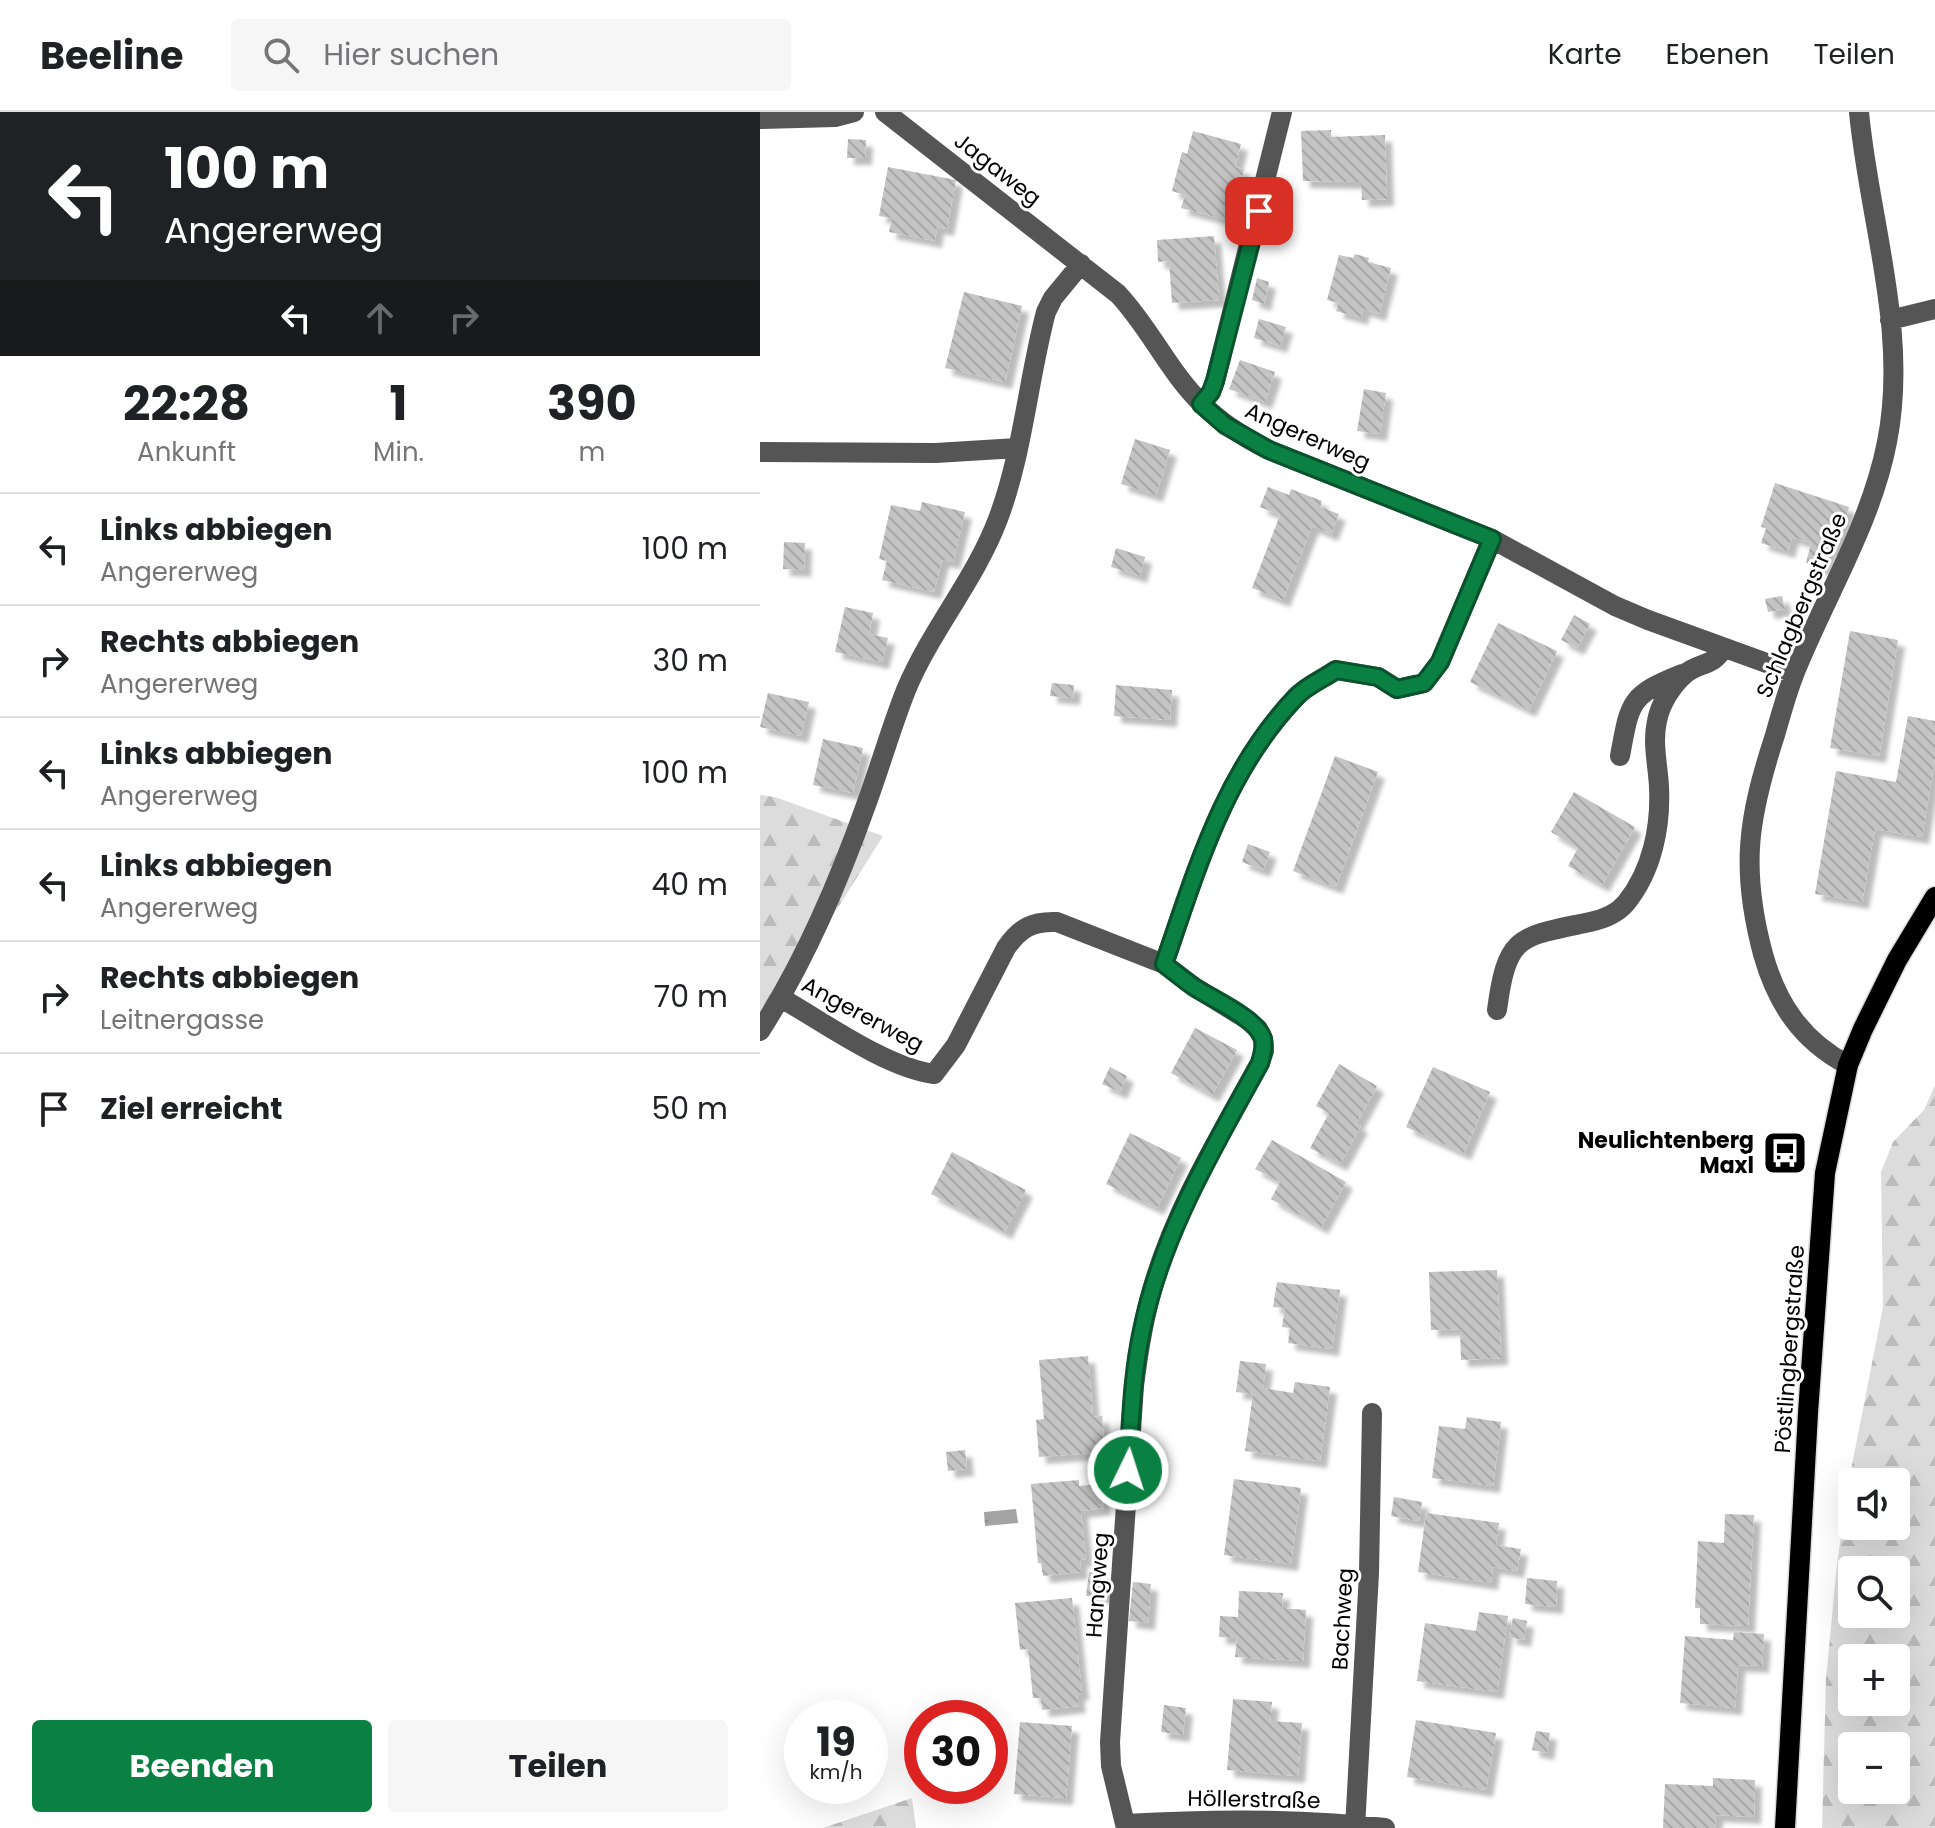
<!DOCTYPE html>
<html lang="de">
<head>
<meta charset="utf-8">
<style>
  body { margin:0; font-family:Poppins,sans-serif; background:#f6f6f6; color:#202124; height:100vh; display:flex; flex-direction:column; font-size:30px; white-space:nowrap }
  * { box-sizing:border-box; margin:0 }
  p { font-size:26px; color:#757577 }
  .icon { flex:none; width:44px; height:44px; fill:none; stroke:currentColor; stroke-width:2; stroke-linecap:round; stroke-linejoin:round }
  .map { position:relative; flex:1; overflow:hidden }
  .details { display:flex; flex-direction:column; background:#fff; width:760px }
  .details>* { flex:none }
  .top-card { background:#202124; color:#fff; overflow:hidden }
  .controls { position:absolute; left:1078px; top:1356px; display:grid; gap:16px }
  .controls a { display:grid; place-items:center; width:72px; height:72px; border-radius:8px; background:#fff; box-shadow:0 8px 32px #0002; font-size:40px }
  .speed { position:absolute; left:24px; top:1588px; display:flex; gap:16px; font-size:40px; font-weight:700; text-align:center }
  .speed>* { display:grid; place-content:center; width:104px; height:104px; border-radius:50%; background:#fff; box-shadow:0 8px 32px #0002; line-height:1 }
  .speed small { font-size:20px; font-weight:400 }
  .speed .limit { border:12px solid #d22; background:#fff; color:#111 }
  .pin { position:absolute; display:grid; place-items:center; width:68px; height:68px; color:#fff; margin:-34px; border-radius:16px; box-shadow:0 4px 12px #0006 }
  .me { position:absolute; width:88px; margin:-44px; rotate:4deg; stroke-linejoin:round; filter:drop-shadow(0 0 6px #0008) }
  .turn { display:flex; align-items:center; gap:28px; height:168px; padding:0 32px; font-size:36px }
  .turn .icon { width:104px; height:104px; stroke-width:2.5 }
  .turn b { display:block; font-size:56px; line-height:68px }
  .lanes { display:flex; align-items:center; height:76px; padding:0 32px; background:#0003; justify-content:center; gap:40px; direction:ltr }
  .lanes .off { opacity:.35 }
  .eta { display:flex; justify-content:space-evenly; align-items:center; height:136px; text-align:center }
  .eta b { font-size:48px; font-weight:700; line-height:56px }
  .action { display:flex; gap:16px; margin-top:auto; padding:16px 32px }
  .action a { flex:1; height:92px; border-radius:8px; background:#0b8043; color:#fff; font-size:32px; font-weight:700; line-height:92px; text-align:center }
  .action a+a { background:#f6f6f6; color:#202124 }
  ul { padding:0; list-style:none }
  li { display:flex; align-items:center; gap:24px; height:112px; padding:0 32px; border-top:2px solid #e0e0e0 }
  li div { flex:1 }
  li b { display:block; font-size:30px }
  li em { font-style:normal }
  header { display:flex; align-items:center; gap:48px; box-sizing:border-box; height:112px; padding:0 40px; background:#fff; border-bottom:2px solid #e0e0e0 }
  header strong { font-size:38px }
  nav { display:flex; gap:44px; margin-inline-start:auto; font-size:28px }
  .search { width:560px; height:72px; background:#f6f6f6; display:flex; align-items:center; gap:20px; box-sizing:border-box; padding:0 28px; border-radius:8px; color:#757577; font-size:30px }
  main { display:flex; flex:1; min-height:0 }
  .map>svg:first-child { display:block }
  .forest { fill:url(#forest-firs); fill-rule:evenodd }
  .water { fill:url(#water-ripples) }
  .building { fill:url(#building-back-hatch); filter:url(#shadow) }
  .lines { fill:none; stroke-linecap:round; stroke-linejoin:round }
  .major-casing { stroke:#dbdbdb; stroke-width:23 }
  .minor { stroke:#555; stroke-width:20 }
  .major { stroke:#000; stroke-width:20 }
  .route-casing { stroke:#07532c; stroke-width:20 }
  .route { stroke:#0b8043; stroke-width:14 }
  .labels { text-anchor:middle; stroke-width:6; stroke-linejoin:round; paint-order:stroke }
  .street-label { font-size:22px; fill:#000; stroke:#fff }
  .poi-label { font-size:22px; font-weight:bold; fill:#000; stroke:#fff; text-anchor:end }
</style>
</head>
<body>
<header>
<strong>Beeline</strong>
<div class="search"><svg class="icon" aria-label="search" viewBox="0 0 24 24"><circle cx="10" cy="10" r="6"/><path d="M15 15l6 6"/></svg>Hier suchen</div>
<nav><a>Karte</a><a>Ebenen</a><a>Teilen</a></nav>
</header>
<main>
<section class="details">
<div class="top-card">
<div class="turn"><svg class="icon" aria-label="left" viewBox="0 0 24 24"><path d="M17 20v-9H6M10 6l-5 5 5 5"/></svg><div><b>100 m</b>Angererweg</div></div>
<div class="lanes"><svg class="icon" aria-label="left" viewBox="0 0 24 24"><path d="M17 20v-9H6M10 6l-5 5 5 5"/></svg><svg class="icon off" aria-label="ahead" viewBox="0 0 24 24"><path d="M12 20V5M6 11l6-6 6 6"/></svg><svg class="icon off" aria-label="right" viewBox="0 0 24 24"><path d="M7 20v-9h11M14 6l5 5-5 5"/></svg></div>
</div>
<div class="eta">
<div><b>22:28</b><p>Ankunft</p></div>
<div><b>1</b><p>Min.</p></div>
<div><b>390</b><p>m</p></div>
</div>
<ul>
<li><svg class="icon" aria-label="left" viewBox="0 0 24 24"><path d="M17 20v-9H6M10 6l-5 5 5 5"/></svg><div><b>Links abbiegen</b><p>Angererweg</p></div><em>100 m</em></li>
<li><svg class="icon" aria-label="right" viewBox="0 0 24 24"><path d="M7 20v-9h11M14 6l5 5-5 5"/></svg><div><b>Rechts abbiegen</b><p>Angererweg</p></div><em>30 m</em></li>
<li><svg class="icon" aria-label="left" viewBox="0 0 24 24"><path d="M17 20v-9H6M10 6l-5 5 5 5"/></svg><div><b>Links abbiegen</b><p>Angererweg</p></div><em>100 m</em></li>
<li><svg class="icon" aria-label="left" viewBox="0 0 24 24"><path d="M17 20v-9H6M10 6l-5 5 5 5"/></svg><div><b>Links abbiegen</b><p>Angererweg</p></div><em>40 m</em></li>
<li><svg class="icon" aria-label="right" viewBox="0 0 24 24"><path d="M7 20v-9h11M14 6l5 5-5 5"/></svg><div><b>Rechts abbiegen</b><p>Leitnergasse</p></div><em>70 m</em></li>
<li><svg class="icon" aria-label="arrive" viewBox="0 0 24 24"><path d="M6 21V4h12l-3 4 3 4H6"/></svg><div><b>Ziel erreicht</b></div><em>50 m</em></li>
</ul>
<div class="action"><a>Beenden</a><a>Teilen</a></div>
</section>
<div class="map">
<svg width="1175" height="1716" viewBox="0 0 1175 1716">
  <defs>
    <pattern id="forest-firs" width="22" height="20" patternUnits="userSpaceOnUse" patternTransform="scale(2)"><rect width="22" height="20" fill="#dcdcdc"/><path d="M5 1l3.5 6h-7zM16 11l3.5 6h-7z" fill="#bbb"/></pattern>
    <pattern id="water-ripples" width="26" height="14" patternUnits="userSpaceOnUse" patternTransform="scale(2)"><rect width="26" height="14" fill="#a3a3a3"/><path d="M2 4q2-2 4 0t4 0M15 11q2-2 4 0t4 0" fill="none" stroke="#8b8b8b"/></pattern>
    <pattern id="building-back-hatch" width="6" height="6" patternUnits="userSpaceOnUse" patternTransform="scale(2)"><rect width="6" height="6" fill="#c4c4c4"/><path d="M-1 5l2 2M0 0l6 6M5-1l2 2" fill="none" stroke="#a7a7a7"/></pattern>
    <filter id="shadow"><feDropShadow dx="7" dy="7" stdDeviation="2" flood-color="#0004"/></filter>
  </defs>
  <rect width="100%" height="100%" fill="#fff"/>
  <path class="forest" d="M0,683L15,685L123,724L21,886L0,906Z
    M1175,973V1716H1062L1066,1567L1077,1452L1090,1363L1123,1195L1121,1060L1133,1030L1164,998ZM1092,1370H1136V1414H1092ZM1092,1458H1136V1502H1092ZM1092,1546H1136V1590H1092ZM1092,1634H1136V1678H1092Z
    M152,1686L156,1716H63Z"/>
  <path class="water" d="M256,1397L258,1411L225,1414L224,1400Z"/>
  <path class="building" d="M571,18V25L625,23L627,87L602,88L601,70L543,69L541,19Z
    M433,19L481,32L475,55L484,57L471,109L421,96L425,83L412,79L422,40L427,42Z
    M88,27L106,28L105,46H87Z
    M128,55L196,68L187,117L177,115L175,129L129,120L132,106L119,104Z
    M454,124L459,188L412,191L409,149L398,150L397,128Z
    M595,142L609,146L608,150L631,156L619,202L603,197L601,206L576,199L579,191L567,188L579,143L593,146Z
    M497,166L509,170L504,192L492,188Z
    M204,180L262,194L245,270L185,256Z
    M499,207L526,215L520,234L494,226Z
    M480,248L515,260L505,290L469,277Z
    M604,277L626,281L620,322L597,319Z
    M375,327L410,338L396,383L361,372Z
    M1015,371L1089,395L1076,439L1070,437L1063,457L1046,451L1051,431L1032,425L1028,439L1001,431L1006,416L1001,415Z
    M508,375L529,383L531,377L562,389L560,395L579,402L571,422L552,414L523,488L492,476L520,403L500,395Z
    M162,390L205,400L193,450L182,448L174,480L122,468L127,449L119,447L131,393L160,399Z
    M24,430L45,431L44,458L23,457Z
    M356,436L385,445L380,464L351,455Z
    M1022,484L1025,497L1008,500L1005,487Z
    M85,495L113,501L109,522L128,526L122,550L75,540Z
    M814,503L830,512L817,536L801,528Z
    M738,511L797,539L769,598L710,570Z
    M1090,519L1138,528L1119,644L1070,636Z
    M292,571L314,573L313,586L290,584Z
    M356,573L412,578L410,608L354,604Z
    M8,581L49,590L41,624L0,615Z
    M1148,604L1175,609V647L1162,725L1115,717L1102,790L1055,782L1076,659L1136,670Z
    M63,627L103,636L93,681L53,673Z
    M575,644L618,660L576,775L533,759Z
    M814,680L875,715L842,773L808,754L818,736L791,720Z
    M488,732L510,740L503,758L482,750Z
    M435,916L477,938L452,983L411,961Z
    M579,952L617,974L596,1012L601,1014L580,1052L550,1036L569,1001L556,994Z
    M350,955L367,964L360,980L342,972Z
    M673,955L730,980L704,1041L646,1015Z
    M370,1021L421,1046L397,1096L346,1072Z
    M512,1028L586,1070L561,1115L511,1087L520,1070L495,1057Z
    M192,1040L266,1078L245,1120L171,1082Z
    M737,1158L741,1246L701,1248L700,1217L671,1218L669,1160Z
    M517,1170L580,1178L572,1237L528,1231L530,1216L522,1215L525,1196L513,1195Z
    M328,1244L333,1305L342,1304L345,1340L279,1345L276,1308L284,1307L279,1248Z
    M480,1249L506,1252L503,1276L533,1281L535,1270L570,1275L560,1349L485,1339L493,1282L476,1280Z
    M707,1305L741,1310L733,1374L672,1366L679,1314L705,1317Z
    M205,1338L207,1357L188,1359L186,1340Z
    M474,1367L541,1376L531,1452L464,1443Z
    M319,1368V1374L341,1372L344,1396L321,1399L326,1447L320,1448L321,1460L283,1464L281,1451H278L271,1372Z
    M634,1385L662,1390L659,1409L631,1404Z
    M666,1401L739,1411L736,1433L761,1437L757,1459L733,1455L731,1471L658,1460Z
    M965,1402L994,1403L988,1514L940,1512V1496H935L938,1429L964,1431Z
    M329,1460L348,1462L345,1485L326,1484Z
    M767,1466L797,1469L796,1495L765,1492Z
    M373,1470L391,1472L388,1511L369,1509Z
    M479,1479L523,1481L522,1496L546,1498L543,1549L475,1545L477,1526L459,1525L460,1504L478,1505Z
    M312,1486L322,1581L317,1582L319,1594L282,1598L281,1586H273L268,1537L260,1538L255,1491Z
    M719,1500L748,1504L737,1580L657,1569L665,1511L716,1519Z
    M753,1506L767,1509L764,1528L749,1525Z
    M974,1520L1004,1522L1002,1554L978,1553L975,1596L920,1591L925,1524L973,1528Z
    M473,1587L512,1590L510,1609L542,1611L538,1664L467,1658Z
    M404,1593L426,1596L423,1623L401,1620Z
    M656,1608L736,1621L726,1678L647,1665Z
    M260,1610L312,1614L306,1686L254,1682Z
    M776,1619L790,1621L787,1641L772,1638Z
    M953,1666L995,1668L994,1705L956,1703L955,1716H903L905,1672L953,1674Z"/>
  <g class="lines">
    <g class="major-casing">
      <path id="major" d="M1025,1716L1048,1301L1065,1061L1088,953L1103,917L1137,848L1175,785"/>
    </g>
    <path class="minor" d="M125,0L358,182C390,216 409,260 442,292C462,312 485,326 509,338L732,427L855,494L888,508L1034,561
      M0,7L75,5L94,0
      M1130,208L1175,197
      M441,292L451,280L455,269L522,0
      M0,340L176,341L257,336
      M860,644C870,590 869,583 922,562
      M404,852C437,756 464,661 536,585C546,574 563,567 576,558L618,565L637,577L664,571L680,550L732,427
      M21,886C65,911 125,955 174,962L196,933L246,836C260,816 272,809 297,810L404,852L433,874L488,908L498,917L503,927L504,939L500,951C460,1024 415,1097 392,1178C383,1209 378,1242 374,1274L350,1630L351,1654L366,1716
      M737,898C747,822 759,825 830,810C844,807 857,802 866,791C892,759 901,715 899,675C898,653 892,631 897,609C900,592 912,573 925,562C938,550 954,555 963,536
      M0,919C45,849 78,772 106,693C120,655 131,616 146,578C171,518 215,468 238,407C263,341 268,268 286,200L293,186L321,152
      M1088,953C1042,929 1017,892 1003,842C980,756 988,706 1015,623C1021,602 1027,580 1035,560C1066,483 1111,412 1127,330C1149,220 1109,108 1099,0
      M366,1712C451,1707 540,1706 625,1716
      M595,1716L609,1461L612,1301"/>
    <use href="#major" class="major"/>
  </g>
  <g class="lines">
    <g class="route-casing">
      <path id="route" d="M368,1358C371,1311 372,1264 382,1218C402,1121 453,1037 500,951C502,943 505,935 503,927C497,906 452,887 434,875C424,868 414,860 404,852C437,757 464,660 536,585C546,574 563,567 576,558L618,565L637,577L664,571L680,550L732,427L509,338L465,313L441,292L451,280L455,269L499,99"/>
    </g>
    <use href="#route" class="route"/>
  </g>
  <defs>
    <g id="bus-square" transform="scale(2.3)"><rect x="-9" y="-9" width="18" height="18" rx="4" fill="#000" stroke="#fff"/><path d="M-5-6H5V4H4V6H2V4H-2V6H-4V4H-5ZM-3.5-4V0h7V-4ZM-3.5 1.2v1.5H-2V1.2ZM2 1.2v1.5H3.5V1.2Z" fill="#fff"/></g>
  </defs>
  <g fill-rule="evenodd">
    <use href="#bus-square" x="1025" y="1041"/>
  </g>
  <g class="labels">
    <g class="street-label">
      <text transform="translate(238 57) rotate(38)" y="8">Jagaweg</text>
      <text transform="translate(548 324) rotate(24)" y="8">Angererweg</text>
      <text transform="translate(1041 493) rotate(-67)" y="8">Schlagbergstraße</text>
      <text transform="translate(103 902) rotate(28)" y="8">Angererweg</text>
      <text transform="translate(1029 1237) rotate(-86)" y="8">Pöstlingbergstraße</text>
      <text transform="translate(337 1473) rotate(-86)" y="8">Hangweg</text>
      <text transform="translate(582 1507) rotate(-87)" y="8">Bachweg</text>
      <text transform="translate(494 1687) rotate(1)" y="8">Höllerstraße</text>
    </g>
    <g class="poi-label">
      <text x="994" y="1036">Neulichtenberg<tspan x="994" dy="25">Maxl</tspan></text>
    </g>
  </g>
</svg>
<div class="controls">
<a><svg class="icon" aria-label="sound" viewBox="0 0 24 24"><path d="M4 9h4l5-4v14l-5-4H4zM17 9q2 3 0 6"/></svg></a>
<a><svg class="icon" aria-label="search" viewBox="0 0 24 24"><circle cx="10" cy="10" r="6"/><path d="M15 15l6 6"/></svg></a>
<a>+</a>
<a>−</a>
</div>
<div class="speed"><div>19<small>km/h</small></div><div class="limit">30</div></div>
<div class="pin" style="left:499px;top:99px;background:#d93025"><svg class="icon" aria-label="arrive" viewBox="0 0 24 24"><path d="M6 21V4h12l-3 4 3 4H6"/></svg></div>
<svg class="me" style="left:368px;top:1358px" viewBox="-20 -20 40 40"><circle r="17" fill="#0b8043" stroke="#fff" stroke-width="3"/><path d="M0-11L8 9 0 5-8 9z" fill="#fff"/></svg>
</div>
</main>
</body>
</html>
